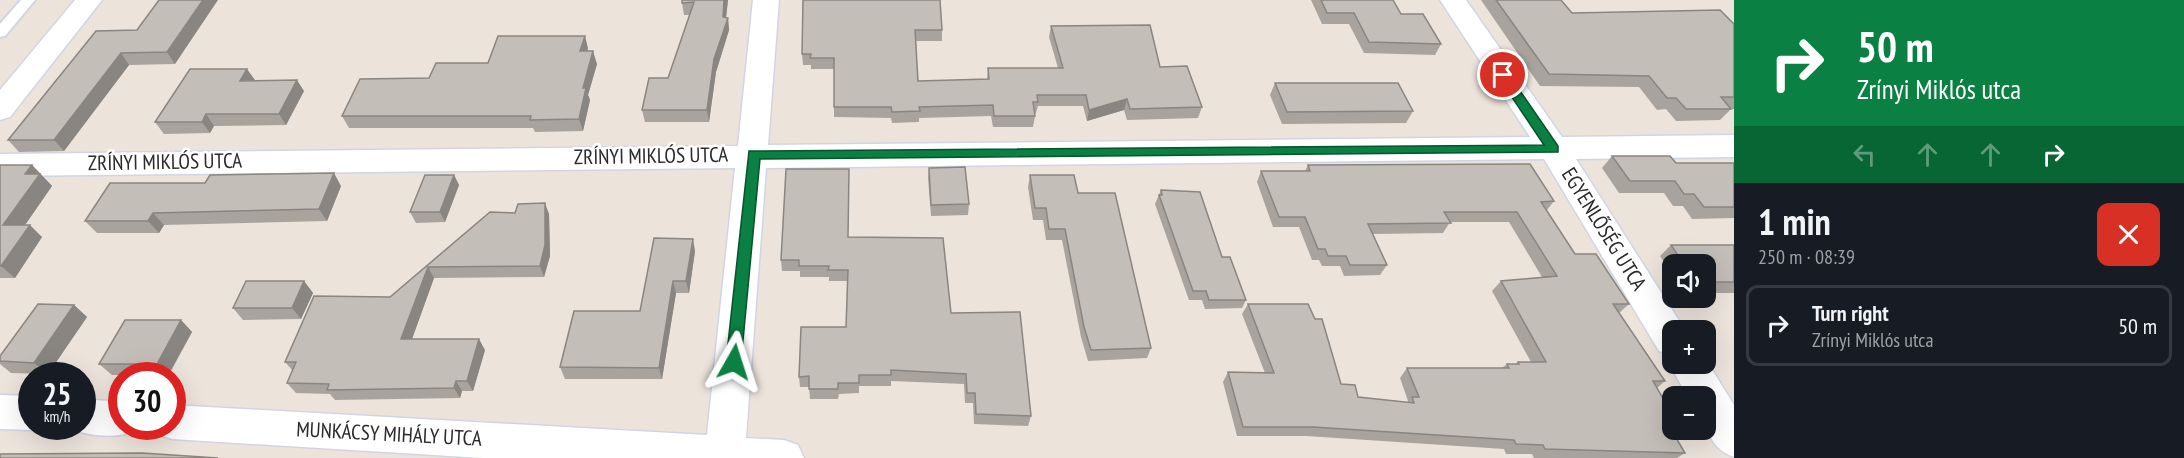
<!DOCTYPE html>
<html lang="en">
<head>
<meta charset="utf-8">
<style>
  body { margin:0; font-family:"PT Sans Narrow",sans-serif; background:#20242c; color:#f1f3f6; height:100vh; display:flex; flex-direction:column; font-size:22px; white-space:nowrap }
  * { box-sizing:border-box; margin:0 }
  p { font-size:20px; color:#9ea1a6 }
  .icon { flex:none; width:33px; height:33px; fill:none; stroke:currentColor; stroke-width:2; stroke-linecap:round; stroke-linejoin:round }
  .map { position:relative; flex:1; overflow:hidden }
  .details { display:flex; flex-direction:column; background:#171b24; width:450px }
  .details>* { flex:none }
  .top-card { background:#0b8043; color:#fff; overflow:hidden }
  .buttons { position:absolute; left:1662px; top:254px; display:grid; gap:12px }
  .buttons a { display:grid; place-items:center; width:54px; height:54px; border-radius:12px; background:#171b24; box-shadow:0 6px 24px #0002; font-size:30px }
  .speed { position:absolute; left:18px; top:362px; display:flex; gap:12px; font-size:30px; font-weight:700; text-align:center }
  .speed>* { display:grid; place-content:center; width:78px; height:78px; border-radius:50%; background:#171b24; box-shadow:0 6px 24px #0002; line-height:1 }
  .speed small { font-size:15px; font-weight:400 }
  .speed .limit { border:9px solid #d22; background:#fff; color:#111 }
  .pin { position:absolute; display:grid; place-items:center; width:51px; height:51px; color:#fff; margin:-26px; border:3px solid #fff; border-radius:50%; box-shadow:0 2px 6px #0007 }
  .me { position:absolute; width:66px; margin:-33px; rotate:6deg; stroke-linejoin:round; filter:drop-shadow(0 0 4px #0008) }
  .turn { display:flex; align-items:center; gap:21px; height:126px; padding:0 24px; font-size:27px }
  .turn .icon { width:78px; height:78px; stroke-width:2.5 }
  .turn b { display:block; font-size:42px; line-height:51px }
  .lanes { display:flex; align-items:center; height:57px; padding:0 24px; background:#0003; justify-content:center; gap:30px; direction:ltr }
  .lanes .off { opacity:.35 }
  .round { display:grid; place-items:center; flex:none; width:63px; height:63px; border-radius:12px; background:#20242c }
  .head { display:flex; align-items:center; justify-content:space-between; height:102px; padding:0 24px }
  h1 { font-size:36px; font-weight:700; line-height:45px }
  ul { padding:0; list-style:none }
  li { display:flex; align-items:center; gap:18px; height:81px; margin:0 12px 9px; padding:0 12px; border:3px solid #363941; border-radius:12px }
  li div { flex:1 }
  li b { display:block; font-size:22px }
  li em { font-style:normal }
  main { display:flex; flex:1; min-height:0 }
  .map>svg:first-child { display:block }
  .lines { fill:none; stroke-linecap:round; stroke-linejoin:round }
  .service-casing { stroke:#d1d5e3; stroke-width:4 }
  .minor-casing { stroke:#d1d5e3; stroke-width:3 }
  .tertiary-casing { stroke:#d1d5e3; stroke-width:3 }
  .service { fill:#fff; fill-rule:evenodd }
  .minor { fill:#fff; fill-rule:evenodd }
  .tertiary { fill:#fff; fill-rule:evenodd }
  .wall { fill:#a9a39e }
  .shaded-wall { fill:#898581 }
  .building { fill:#c4beb8; stroke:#898581; stroke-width:1.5 }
  .route { fill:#0b8043; stroke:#07532c; stroke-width:1.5 }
  .labels { text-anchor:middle; stroke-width:5; stroke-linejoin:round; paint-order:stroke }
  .street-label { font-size:21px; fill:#2a2a2a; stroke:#fff }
</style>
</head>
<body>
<main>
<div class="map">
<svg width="1734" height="458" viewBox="0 0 1734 458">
  <rect width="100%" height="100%" fill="#ece4db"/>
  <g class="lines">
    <g class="service-casing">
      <path id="service" d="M21,0H35L5,36L0,37V24Z"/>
    </g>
    <g class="minor-casing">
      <path id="minor" d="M753,0H779L768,145L1530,137L1440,0H1466L1562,137L1734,135V157L1576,159L1685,330H1672V363H1706V360L1734,405V457C1705,446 1706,423 1706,396H1687L1669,363L1672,355L1659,351L1544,159L766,168L746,438L784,440L798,445L804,458H483L172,439L158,434L155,426H172V405L707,435L735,168L0,176V154L738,146Z
        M0,395L32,396V426H43L32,430L0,429Z
        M82,399L122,402V426H138L136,431C115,439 89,436 68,428L67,426H82Z"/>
    </g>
    <g class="tertiary-casing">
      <path id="tertiary" d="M75,0H102L10,117L0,120V90Z"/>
    </g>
    <use href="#service" class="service"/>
    <use href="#minor" class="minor"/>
    <use href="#tertiary" class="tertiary"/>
  </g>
  <path class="wall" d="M159,0L175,64L129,65L64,151L19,152L8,140L137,30Z
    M728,0L726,18H728L729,30L716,72L709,122H645L642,110L668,78L690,15H684L682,3Z
    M803,0L942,30V41H916L918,81L987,79L988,68H1058L1049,37L1051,26L1160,67L1202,107L1198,118L1127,120L1124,110L1087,121L1083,106H1038L1036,113H1035V116L1033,127H993L991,116L919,118V122L892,123L891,118L834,117V69H811V65H803L802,54Z
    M1311,0H1393L1401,14L1441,44L1435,55L1364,53L1349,24H1322Z
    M1481,0H1561L1572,13L1734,24V109H1731L1720,120L1676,121L1666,109L1657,110L1639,87L1540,86Z
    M588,48L587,51L597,64L588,95L590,100L583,131L535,132L533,128H349L342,116L429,78L488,63Z
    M255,80L304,91L286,125L214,126L210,133L164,134L155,122Z
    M1275,83L1413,111L1406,123L1282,124L1270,95Z
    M1612,156L1676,163H1734V218L1692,219L1683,206H1673L1664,193H1619L1602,168Z
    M0,165H32L52,186L25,225L42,237L15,278H0Z
    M1308,165L1554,201L1547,210L1575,254L1629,304L1619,313L1665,381L1657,388L1683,431L1675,436L1685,453L1677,458H1534L1532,454H1506L1504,449L1306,436H1237L1223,382L1228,372L1265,373L1242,314L1248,304L1341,384L1358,397L1407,402L1408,401L1400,378L1407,368H1502L1507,364H1516L1518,362H1531L1492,291L1501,281L1542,277L1509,222H1450L1443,233L1373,234L1387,265L1380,275L1344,276L1340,266H1322L1319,260H1312L1299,227H1273L1257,182L1261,171H1305Z
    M929,168L969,204L968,215L931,216L928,178Z
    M454,175L459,185L445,222L416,223L410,212Z
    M1030,175L1078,193L1151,348L1147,358L1088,361L1081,337L1062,240H1046L1043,220H1033L1028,187Z
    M341,186L327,221L164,225L159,233H97L85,221Z
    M1161,190L1222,257L1246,300L1242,308L1205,309L1202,300H1189L1155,204Z
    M490,212L549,214L550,256L544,277L434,278L412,339L485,350L473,391H462L460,398L335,400L330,394L296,393L287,383L293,371L285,362L390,297Z
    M849,237L951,313L1031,416L1028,426L974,424L973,403H965L964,384L891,381V386H859V393L839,394L838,399H810L809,387H800L799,377L846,327L848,281H829V277H800V271H782L781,260Z
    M1671,245H1734V293H1706V264H1672V274L1660,256Z
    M695,251L689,293H676L662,379H565L560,367L640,311Z
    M304,281L313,293L301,319L243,320L233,308Z
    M74,305L87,317L48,374L11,373L0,364V356Z
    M181,320L192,332L169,375H112L99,364Z"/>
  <path class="shaded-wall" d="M203,0H218L175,64L167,52Z
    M724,0H728L725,27L728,18L729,30L716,72L709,122L707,110L714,59L723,17Z
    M585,36L588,48L584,63L580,51Z
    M593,51L597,64L588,95L590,100L583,131L579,119L583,88Z
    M121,53L129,65L64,151L54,140Z
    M247,69L255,80L240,81Z
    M297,80L304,91L286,125L279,114Z
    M1127,99L1124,110L1087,121L1089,110Z
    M206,114L214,126L210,133L202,122Z
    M32,165L52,186L16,238L3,225L25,174Z
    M334,173L341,186L327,221L319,209Z
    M454,175L459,185L445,222L440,212Z
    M545,203L549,214L550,256L544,277L540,266Z
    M153,213L164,225L159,233L148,221Z
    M30,225L42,237L15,278L1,266Z
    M693,239L695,251L689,293L686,281Z
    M428,267L434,278L408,350L401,339Z
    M304,281L313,293L301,319L292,308Z
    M673,281L676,293L662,379L659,368Z
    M74,305L87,317L48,374L34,363Z
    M181,320L192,332L168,375L157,364Z
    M479,339L485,350L473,391L467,381Z
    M456,381L462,391L460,398L454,388Z"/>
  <path class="building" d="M159,0H203L167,52L121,53L54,140H8L96,31L137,30Z
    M682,0H724L723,17L728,18L714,59L707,110H642L649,78H668L694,2L682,3Z
    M803,0H940L942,30H915L918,81L989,79L988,68H1063L1051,26L1150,25L1160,67L1187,66L1202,107L1130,109L1127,99L1089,110L1086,95H1037L1038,102H1033L1035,116H994L993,105L919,107L920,111L892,112L891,107H834V58H810L811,54H802Z
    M1321,0H1393L1401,14H1423L1441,44L1369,42L1354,13H1327Z
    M1496,0H1561L1572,13L1720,10L1734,24V97H1721L1731,109H1686L1676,98H1667L1649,76L1549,74Z
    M498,36H585L580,51H593L583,88H586L579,119L530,120L531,116H342L360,79L429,78L436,63H488Z
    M190,69H247L240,81L297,80L279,114H206L202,122H155Z
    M1275,83H1398L1413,111L1287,112Z
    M1612,156H1670L1676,163H1734V207H1704L1694,194H1684L1675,181H1630Z
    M1530,164L1554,201L1541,202L1575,254H1596L1629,304H1613L1665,381H1653L1672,414V429H1682L1683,431H1672L1685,453L1545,449L1543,445L1516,444L1514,440L1313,427H1243L1228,372L1274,373L1248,304H1308L1315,319H1322L1341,384L1355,385L1358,397L1414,403L1412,397H1419L1407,368H1509L1507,364H1519L1518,362H1546L1501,281L1557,276L1517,212H1444L1451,223L1368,224L1387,265H1350L1346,256H1328L1325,249H1318L1305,217H1279L1261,171H1310L1308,165Z
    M0,165H32L25,174H40L3,225H30L1,266H0Z
    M965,167L969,204L931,205L929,168Z
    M786,169H849L848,237L943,238L951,313L1020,312L1031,416L976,414L975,393H967L966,374L891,370V375H859V383H838V389H809V376L799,377L801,327H846L848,270H828L829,266H799V260H781Z
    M334,173L319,209L153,213L148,221H85L110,183H205L210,175Z
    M425,175H454L440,212H410Z
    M1030,175H1074L1078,193H1115L1151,348L1091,350L1084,327L1065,229H1049L1046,208H1035Z
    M1161,190L1200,192L1222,257H1230L1246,300H1209L1206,291H1193L1159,195H1162Z
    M545,203V245L540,266L428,267L401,339H479L467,381H456L454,388L327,390L329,384L287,383L296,362H285L314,296L390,297L490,212L515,213L518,204Z
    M654,238L693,239L686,281H673L659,368L560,367L574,311H640Z
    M1671,245H1734V282H1706V264H1684Z
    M246,281H304L292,308H233Z
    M38,304L74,305L34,363L0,361V356Z
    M125,320H181L157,364H99Z
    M142,453L218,458H0V454Z"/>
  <path class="route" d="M1503,71L1507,72L1558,146V152L760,159L741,362L734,368L726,362L749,151L1544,145L1497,75Z"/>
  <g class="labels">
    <g class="street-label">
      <text transform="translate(651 156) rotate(-1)" y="7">ZRÍNYI MIKLÓS UTCA</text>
      <text transform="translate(165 162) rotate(-1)" y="7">ZRÍNYI MIKLÓS UTCA</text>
      <text transform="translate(1604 229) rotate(58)" y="7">EGYENLŐSÉG UTCA</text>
      <text transform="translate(389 434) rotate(3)" y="7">MUNKÁCSY MIHÁLY UTCA</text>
    </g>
  </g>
</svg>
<div class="buttons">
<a><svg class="icon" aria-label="sound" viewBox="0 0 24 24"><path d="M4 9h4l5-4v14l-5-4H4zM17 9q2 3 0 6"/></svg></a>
<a>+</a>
<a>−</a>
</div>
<div class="speed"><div>25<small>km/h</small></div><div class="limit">30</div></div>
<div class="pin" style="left:1503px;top:75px;background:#d93025"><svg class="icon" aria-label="arrive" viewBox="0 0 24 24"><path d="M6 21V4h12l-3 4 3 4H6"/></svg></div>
<svg class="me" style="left:734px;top:362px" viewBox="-20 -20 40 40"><path d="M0-17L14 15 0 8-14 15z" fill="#0b8043" stroke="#fff" stroke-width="4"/></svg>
</div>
<section class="details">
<div class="top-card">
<div class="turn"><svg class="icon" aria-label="right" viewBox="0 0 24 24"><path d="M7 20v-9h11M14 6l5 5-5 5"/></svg><div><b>50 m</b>Zrínyi Miklós utca</div></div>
<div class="lanes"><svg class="icon off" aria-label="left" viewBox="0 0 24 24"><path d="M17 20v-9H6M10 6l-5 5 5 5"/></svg><svg class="icon off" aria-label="ahead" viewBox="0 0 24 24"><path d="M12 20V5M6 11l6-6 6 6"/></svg><svg class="icon off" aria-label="ahead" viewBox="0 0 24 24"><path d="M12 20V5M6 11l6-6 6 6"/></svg><svg class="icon" aria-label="right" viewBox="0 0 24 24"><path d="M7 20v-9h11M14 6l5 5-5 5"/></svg></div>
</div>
<div class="head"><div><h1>1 min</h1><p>250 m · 08:39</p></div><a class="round" style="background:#d93025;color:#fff"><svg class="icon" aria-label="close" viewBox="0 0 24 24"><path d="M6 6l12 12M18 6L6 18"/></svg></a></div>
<ul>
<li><svg class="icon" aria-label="right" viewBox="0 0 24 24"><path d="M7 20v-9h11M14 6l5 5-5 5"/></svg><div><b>Turn right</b><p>Zrínyi Miklós utca</p></div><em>50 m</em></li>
</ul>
</section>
</main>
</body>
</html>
